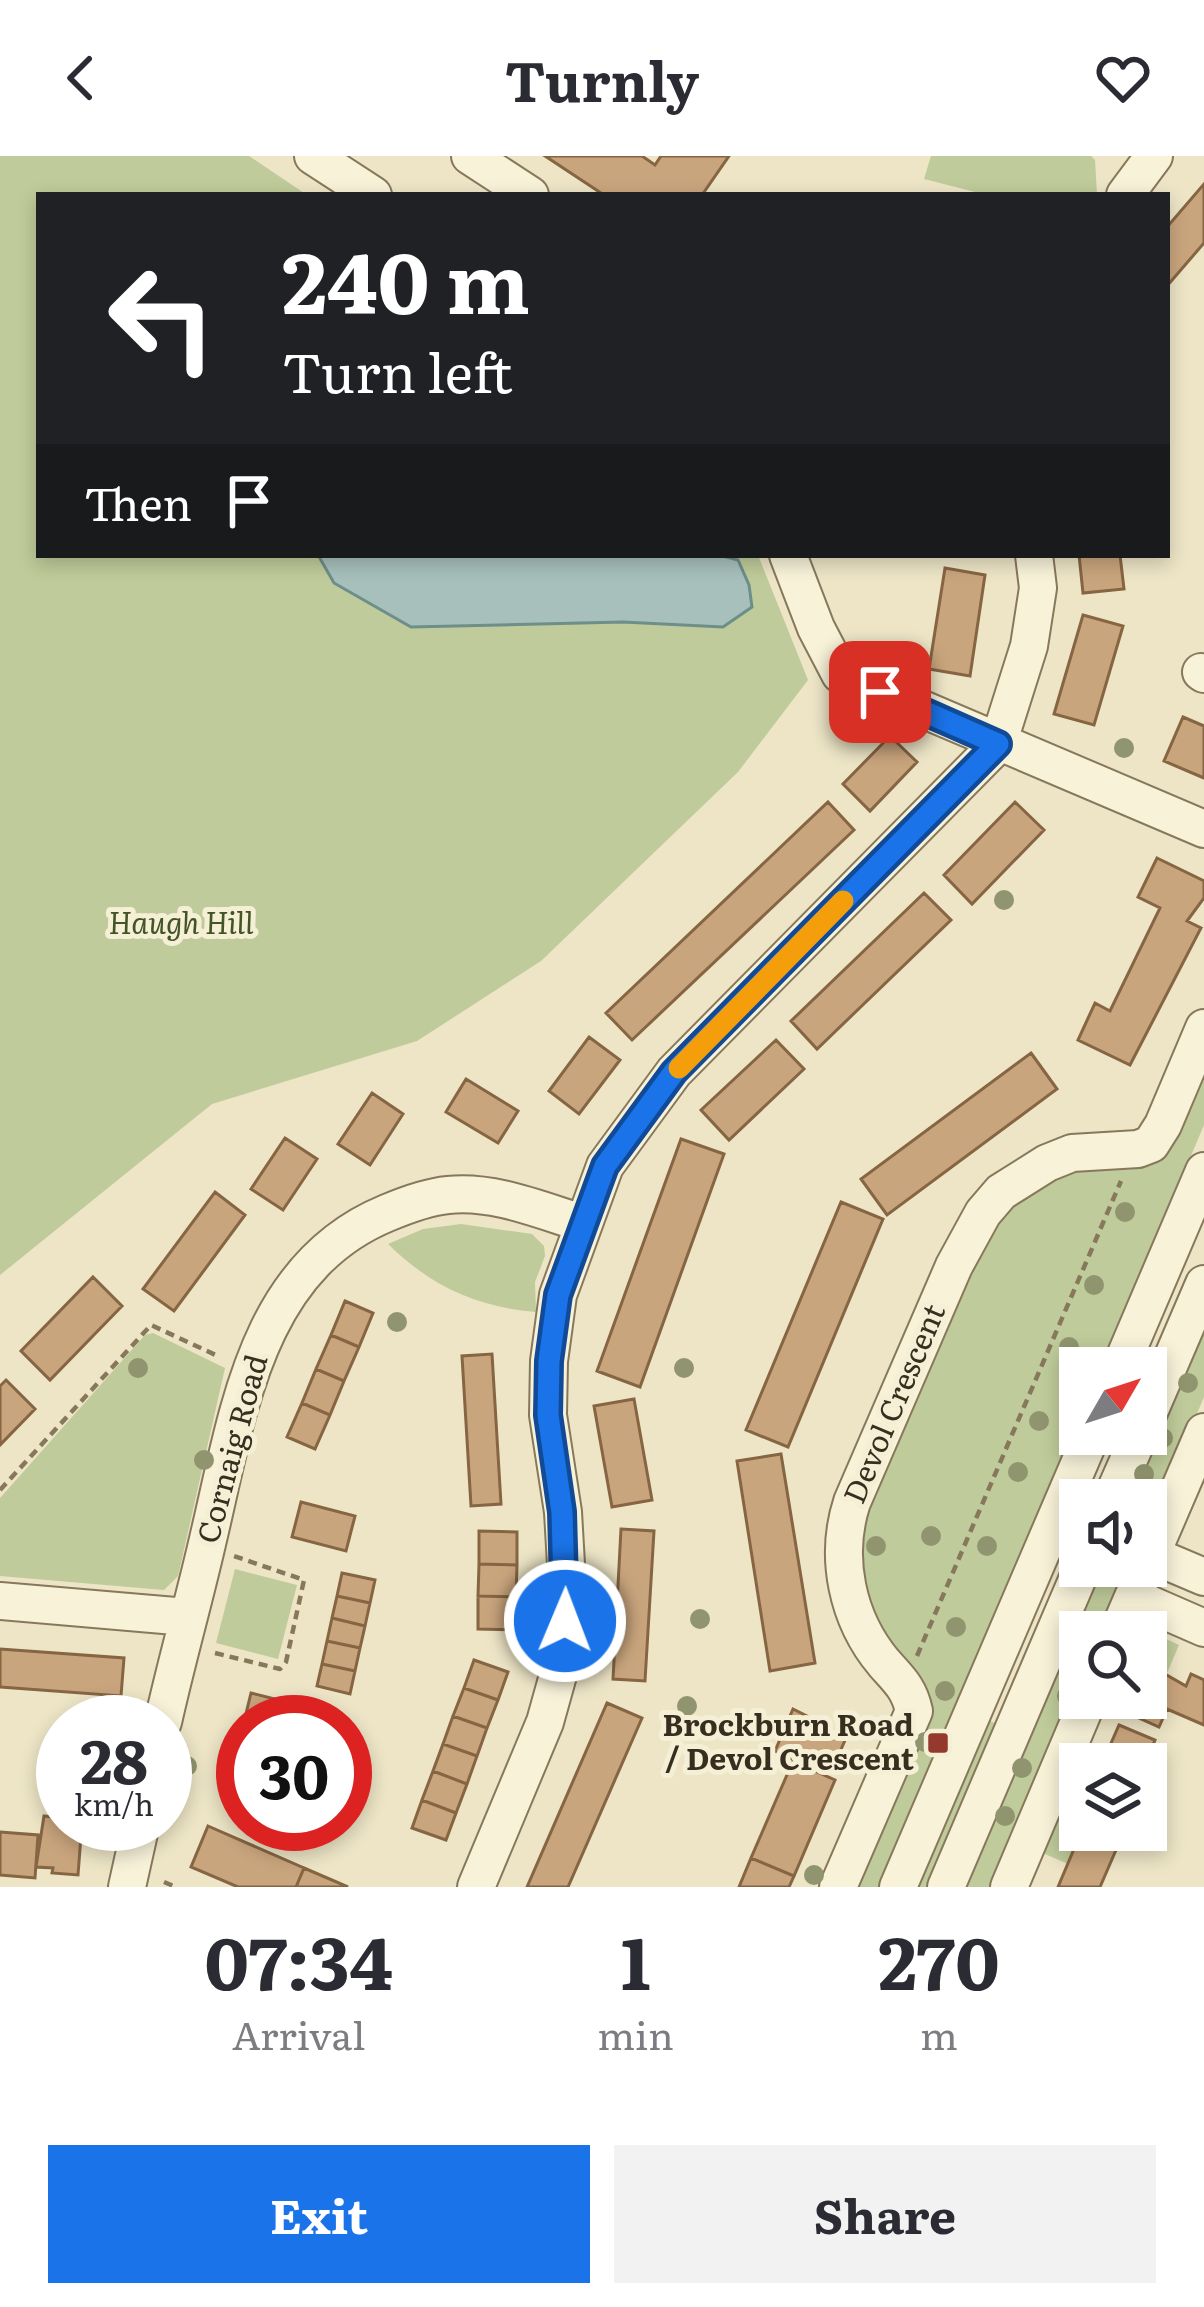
<!DOCTYPE html>
<html lang="en">
<head>
<meta charset="utf-8">
<style>
  body { margin:0; font-family:Literata,serif; background:#f2f2f3; color:#2b2b33; height:100vh; display:flex; flex-direction:column; font-size:45px; white-space:nowrap }
  * { box-sizing:border-box; margin:0 }
  p { font-size:39px; color:#7c7c81 }
  .icon { flex:none; width:66px; height:66px; fill:none; stroke:currentColor; stroke-width:2; stroke-linecap:round; stroke-linejoin:round }
  .map { position:relative; height:1731px; overflow:hidden }
  .panel { display:flex; flex-direction:column; background:#fff; flex:1 }
  .panel>* { flex:none }
  .top-card { position:absolute; left:36px; top:36px; width:1134px; height:366px; border-radius:0px; box-shadow:0 6px 18px #0003; background:#202124; color:#fff; overflow:hidden }
  .needle { width:78px; rotate:51deg }
  .controls { position:absolute; left:1059px; top:1191px; display:grid; gap:24px }
  .controls a { display:grid; place-items:center; width:108px; height:108px; border-radius:0px; background:#fff; box-shadow:0 6px 18px #0003; font-size:60px }
  .speed { position:absolute; left:36px; top:1539px; display:flex; gap:24px; font-size:60px; font-weight:700; text-align:center }
  .speed>* { display:grid; place-content:center; width:156px; height:156px; border-radius:50%; background:#fff; box-shadow:0 6px 18px #0003; line-height:1 }
  .speed small { font-size:30px; font-weight:400 }
  .speed .limit { border:18px solid #d22; background:#fff; color:#111 }
  .pin { position:absolute; display:grid; place-items:center; width:102px; height:102px; color:#fff; margin:-51px; border-radius:24px; box-shadow:0 6px 18px #0006 }
  .me { position:absolute; width:132px; margin:-66px; rotate:1deg; stroke-linejoin:round; filter:drop-shadow(0 0 9px #0008) }
  .turn { display:flex; align-items:center; gap:42px; height:252px; padding:0 48px; font-size:54px }
  .turn .icon { width:156px; height:156px; stroke-width:2.5 }
  .turn b { display:block; font-size:84px; line-height:102px }
  .then { display:flex; align-items:center; height:114px; padding:0 48px; background:#0003; gap:24px; font-size:45px }
  .eta { display:flex; justify-content:space-evenly; align-items:center; height:204px; text-align:center }
  .eta b { font-size:72px; font-weight:700; line-height:84px }
  .cta { display:flex; gap:24px; margin-top:auto; padding:24px 48px }
  .cta a { flex:1; height:138px; border-radius:0px; background:#1a73e8; color:#fff; font-size:48px; font-weight:700; line-height:138px; text-align:center }
  .cta a+a { background:#f2f2f3; color:#2b2b33 }
  header { display:flex; justify-content:space-between; align-items:center; height:156px; padding:0 48px; background:#fff; font-size:54px; font-weight:700 }
  .map>svg:first-child { display:block }
  .green { fill:#bfcb9a }
  .water { fill:#a7c0bc; stroke:#6e8e8a; stroke-width:3 }
  .building { fill:#c9a57d; stroke:#866543; stroke-width:3 }
  .lines { fill:none; stroke-linecap:round; stroke-linejoin:round }
  .minor-casing { stroke:#87785c; stroke-width:40 }
  .path { stroke:#87785c; stroke-width:4.5; stroke-dasharray:9 6; stroke-linecap:butt }
  .minor { stroke:#f8f2d9; stroke-width:36 }
  .tree { fill:#90956f }
  .route-casing { stroke:#114b97; stroke-width:30 }
  .route { stroke:#1a73e8; stroke-width:21 }
  .slow { stroke:#f59e0b; stroke-width:21 }
  .poi-dot { fill:#94392e; stroke:#f4efd5; stroke-width:4.5 }
  .labels { text-anchor:middle; stroke-width:10; stroke-linejoin:round; paint-order:stroke }
  .park-label { font-size:30px; font-style:italic; fill:#435427; stroke:#f4efd5 }
  .street-label { font-size:30px; fill:#382e1f; stroke:#f4efd5 }
  .poi-label { font-size:30px; font-weight:bold; fill:#382e1f; stroke:#f4efd5; text-anchor:end }
</style>
</head>
<body>
<header><svg class="icon" aria-label="back" viewBox="0 0 24 24"><path d="M15 5l-7 7 7 7"/></svg>Turnly<svg class="icon" aria-label="heart" viewBox="0 0 24 24"><path d="M12 20l-8-8c-3-5 5-10 8-4 3-6 11-1 8 4z"/></svg></header>
<div class="map">
<svg width="1204" height="1731" viewBox="0 0 1204 1731">
  <rect width="100%" height="100%" fill="#ede5c6"/>
  <path class="green" d="M0,0H249L307,39H39V399H758L808,524L738,616L541,805L417,885L212,948L0,1119Z
    M931,0H1091L1095,4L1097,38L987,39L924,23Z
    M1204,898V969L1101,1212H1080V1261L880,1731H849L924,1553V1527C869,1464 852,1436 866,1350L977,1088L1041,1019L1149,1003Z
    M461,1068L532,1078L544,1090L545,1100L535,1126L536,1156C476,1151 431,1130 388,1088L423,1073Z
    M1204,1174V1241L1146,1378V1344H1131Z
    M153,1177L225,1212L178,1420L164,1434L0,1420V1342L145,1179Z
    M1102,1410H1132L1104,1476H1080V1534L997,1731H964Z
    M235,1413L297,1429L278,1503L216,1487Z
    M1149,1475L1179,1489L1167,1517L1151,1510L1146,1520Z
    M988,1564L999,1569L930,1731H916Z
    M1057,1651L1080,1660L1082,1674L1068,1708L1038,1695Z"/>
  <path class="water" d="M318,399H719L738,404L749,429L752,451L723,471L623,466L411,471L334,427Z"/>
  <path class="building" d="M545,0H642L655,9L661,0H729L702,39H604Z
    M1204,28V87L1167,130V71Z
    M1079,399H1120L1124,433L1083,437Z
    M945,412L985,419L970,520L929,513Z
    M1083,459L1123,470L1094,569L1054,558Z
    M1183,561L1204,570V622L1164,605Z
    M890,580L917,606L870,655L843,628Z
    M828,646L854,674L632,884L606,857Z
    M1015,646L1044,674L972,748L944,719Z
    M1157,702L1204,725V742L1187,765L1201,772L1130,909L1078,884L1095,847L1110,855L1160,752L1138,741Z
    M924,737L951,764L817,893L791,865Z
    M589,881L620,904L579,958L549,935Z
    M776,884L804,913L729,984L701,954Z
    M1031,897L1057,933L887,1059L861,1023Z
    M466,923L518,955L498,987L446,956Z
    M372,937L403,958L370,1009L338,988Z
    M285,982L317,1003L283,1054L251,1033Z
    M681,983L724,998L640,1231L597,1215Z
    M215,1036L245,1059L174,1155L143,1133Z
    M841,1046L883,1063L788,1291L746,1274Z
    M93,1121L122,1150L50,1224L21,1195Z
    M345,1145L373,1157L359,1191L331,1179Z
    M331,1179L359,1191L344,1225L316,1213Z
    M492,1198L501,1348L471,1350L462,1200Z
    M316,1213L344,1225L330,1259L302,1247Z
    M6,1224L35,1253L0,1289V1230Z
    M634,1243L652,1344L612,1351L594,1250Z
    M302,1247L330,1259L315,1293L287,1281Z
    M781,1298L815,1507L770,1515L737,1305Z
    M301,1346L355,1360L346,1395L292,1381Z
    M621,1373L654,1375L645,1525L613,1523Z
    M479,1375L517,1376V1409L479,1408Z
    M479,1408L517,1409L516,1441L478,1440Z
    M342,1417L375,1424L370,1447L337,1440Z
    M337,1440L370,1447L365,1470L332,1462Z
    M478,1440L516,1441V1474L478,1473Z
    M332,1462L365,1470L360,1492L327,1485Z
    M327,1485L360,1492L355,1515L322,1508Z
    M0,1493L124,1502L121,1540L0,1531Z
    M474,1504L508,1516L498,1544L464,1532Z
    M322,1508L355,1515L350,1538L317,1530Z
    M1151,1510L1186,1530L1191,1518L1204,1524V1569L1167,1553L1159,1571L1130,1558L1137,1542H1146V1520Z
    M464,1532L498,1544L487,1572L453,1560Z
    M251,1537L307,1551L303,1566H244Z
    M607,1547L642,1562L568,1731H527Z
    M793,1553L811,1562L810,1566L846,1582L835,1607L829,1604L823,1618L775,1595Z
    M453,1560L487,1572L477,1600L443,1588Z
    M1119,1569L1155,1584L1145,1608H1102Z
    M443,1588L477,1600L467,1628L433,1615Z
    M793,1605L835,1624L794,1720L751,1702Z
    M433,1615L467,1628L456,1657L422,1644Z
    M422,1644L456,1657L446,1684L412,1672Z
    M44,1660L63,1662V1668H86L85,1680H81L78,1719L52,1717L53,1712L36,1711Z
    M208,1670L304,1712L296,1731H238L191,1711Z
    M1082,1674H1117L1115,1677L1122,1680L1100,1731H1058Z
    M0,1676L38,1679L35,1722L0,1719Z
    M751,1702L794,1720L789,1731H739Z
    M304,1712L348,1731H296Z"/>
  <g class="lines">
    <g class="minor-casing">
      <path id="minor" d="M313,0L373,39
        M470,0L530,39
        M1125,39L1154,0
        M788,399L816,472L840,518L1204,673
        M1201,516L1204,518
        M1120,1212L1204,1015
        M1146,1263L1204,1128
        M1111,1344L1140,1278
        M1152,1399L1204,1421
        M1133,1441L1204,1472
        M0,1445L187,1461
        M1118,1476L1204,1276
        M163,1566C177,1503 195,1441 209,1379C238,1257 256,1111 387,1057C406,1049 427,1041 448,1039C493,1034 540,1054 582,1067
        M127,1731L141,1668
        M476,1731L545,1566L562,1505L567,1426L563,1356L548,1259L549,1205L558,1139L605,1010L674,916L998,588L1029,490L1038,432L1034,399
        M838,1731L914,1555C909,1532 899,1524 884,1507C847,1463 834,1401 852,1346L954,1110L983,1057L1001,1036L1047,1007L1072,997L1138,993L1151,988L1163,969L1204,872
        M898,1731L1092,1278
        M946,1731L1083,1410
        M1009,1731L1089,1542"/>
    </g>
    <path class="path" d="M0,1334L151,1169L220,1201
      M215,1497L280,1513L286,1506L304,1424L234,1400
      M917,1500L1121,1025
      M164,1726L176,1731"/>
    <use href="#minor" class="minor"/>
  </g>
  <g class="tree">
    <circle cx="1124" cy="592" r="10"/>
    <circle cx="1004" cy="744" r="10"/>
    <circle cx="1125" cy="1056" r="10"/>
    <circle cx="1094" cy="1129" r="10"/>
    <circle cx="397" cy="1166" r="10"/>
    <circle cx="1069" cy="1191" r="10"/>
    <circle cx="138" cy="1212" r="10"/>
    <circle cx="684" cy="1212" r="10"/>
    <circle cx="1188" cy="1227" r="10"/>
    <circle cx="1039" cy="1265" r="10"/>
    <circle cx="1163" cy="1282" r="10"/>
    <circle cx="204" cy="1304" r="10"/>
    <circle cx="1018" cy="1316" r="10"/>
    <circle cx="1144" cy="1318" r="10"/>
    <circle cx="931" cy="1380" r="10"/>
    <circle cx="876" cy="1390" r="10"/>
    <circle cx="987" cy="1390" r="10"/>
    <circle cx="700" cy="1463" r="10"/>
    <circle cx="956" cy="1471" r="10"/>
    <circle cx="945" cy="1535" r="10"/>
    <circle cx="1067" cy="1540" r="10"/>
    <circle cx="687" cy="1550" r="10"/>
    <circle cx="925" cy="1586" r="10"/>
    <circle cx="187" cy="1610" r="10"/>
    <circle cx="1022" cy="1612" r="10"/>
    <circle cx="1005" cy="1660" r="10"/>
    <circle cx="814" cy="1719" r="10"/>
  </g>
  <g class="lines">
    <g class="route-casing">
      <path id="route" d="M565,1465L562,1356L548,1259L549,1205L558,1139L605,1010L674,916L998,588L880,536"/>
    </g>
    <use href="#route" class="route"/>
    <path class="slow" d="M679,912L843,745"/>
  </g>
  <rect class="poi-dot" x="926" y="1575" width="24" height="24" rx="6"/>
  <g class="labels">
    <g class="park-label">
      <text x="181" y="778">Haugh Hill</text>
    </g>
    <g class="street-label">
      <text transform="translate(895 1248) rotate(-67)" y="10">Devol Crescent</text>
      <text transform="translate(233 1293) rotate(-75)" y="10">Cornaig Road</text>
    </g>
    <g class="poi-label">
      <text x="914" y="1580">Brockburn Road<tspan x="914" dy="34">/ Devol Crescent</tspan></text>
    </g>
  </g>
</svg>
<div class="controls">
<a><svg class="needle" viewBox="-14 -14 28 28"><path d="M0-13l5 13h-10z" fill="#e53935"/><path d="M0 13l5-13h-10z" fill="#7c7c81"/></svg></a>
<a><svg class="icon" aria-label="sound" viewBox="0 0 24 24"><path d="M4 9h4l5-4v14l-5-4H4zM17 9q2 3 0 6"/></svg></a>
<a><svg class="icon" aria-label="search" viewBox="0 0 24 24"><circle cx="10" cy="10" r="6"/><path d="M15 15l6 6"/></svg></a>
<a><svg class="icon" aria-label="layers" viewBox="0 0 24 24"><path d="M12 4l9 5-9 5-9-5zM3 14l9 5 9-5"/></svg></a>
</div>
<div class="speed"><div>28<small>km/h</small></div><div class="limit">30</div></div>
<div class="pin" style="left:880px;top:536px;background:#d93025"><svg class="icon" aria-label="arrive" viewBox="0 0 24 24"><path d="M6 21V4h12l-3 4 3 4H6"/></svg></div>
<svg class="me" style="left:565px;top:1465px" viewBox="-20 -20 40 40"><circle r="17" fill="#1a73e8" stroke="#fff" stroke-width="3"/><path d="M0-11L8 9 0 5-8 9z" fill="#fff"/></svg>
<div class="top-card">
<div class="turn"><svg class="icon" aria-label="left" viewBox="0 0 24 24"><path d="M17 20v-9H6M10 6l-5 5 5 5"/></svg><div><b>240 m</b>Turn left</div></div>
<div class="then">Then<svg class="icon" aria-label="arrive" viewBox="0 0 24 24"><path d="M6 21V4h12l-3 4 3 4H6"/></svg></div>
</div>
</div>
<section class="panel">
<div class="eta">
<div><b>07:34</b><p>Arrival</p></div>
<div><b>1</b><p>min</p></div>
<div><b>270</b><p>m</p></div>
</div>
<div class="cta"><a>Exit</a><a>Share</a></div>
</section>
</body>
</html>
